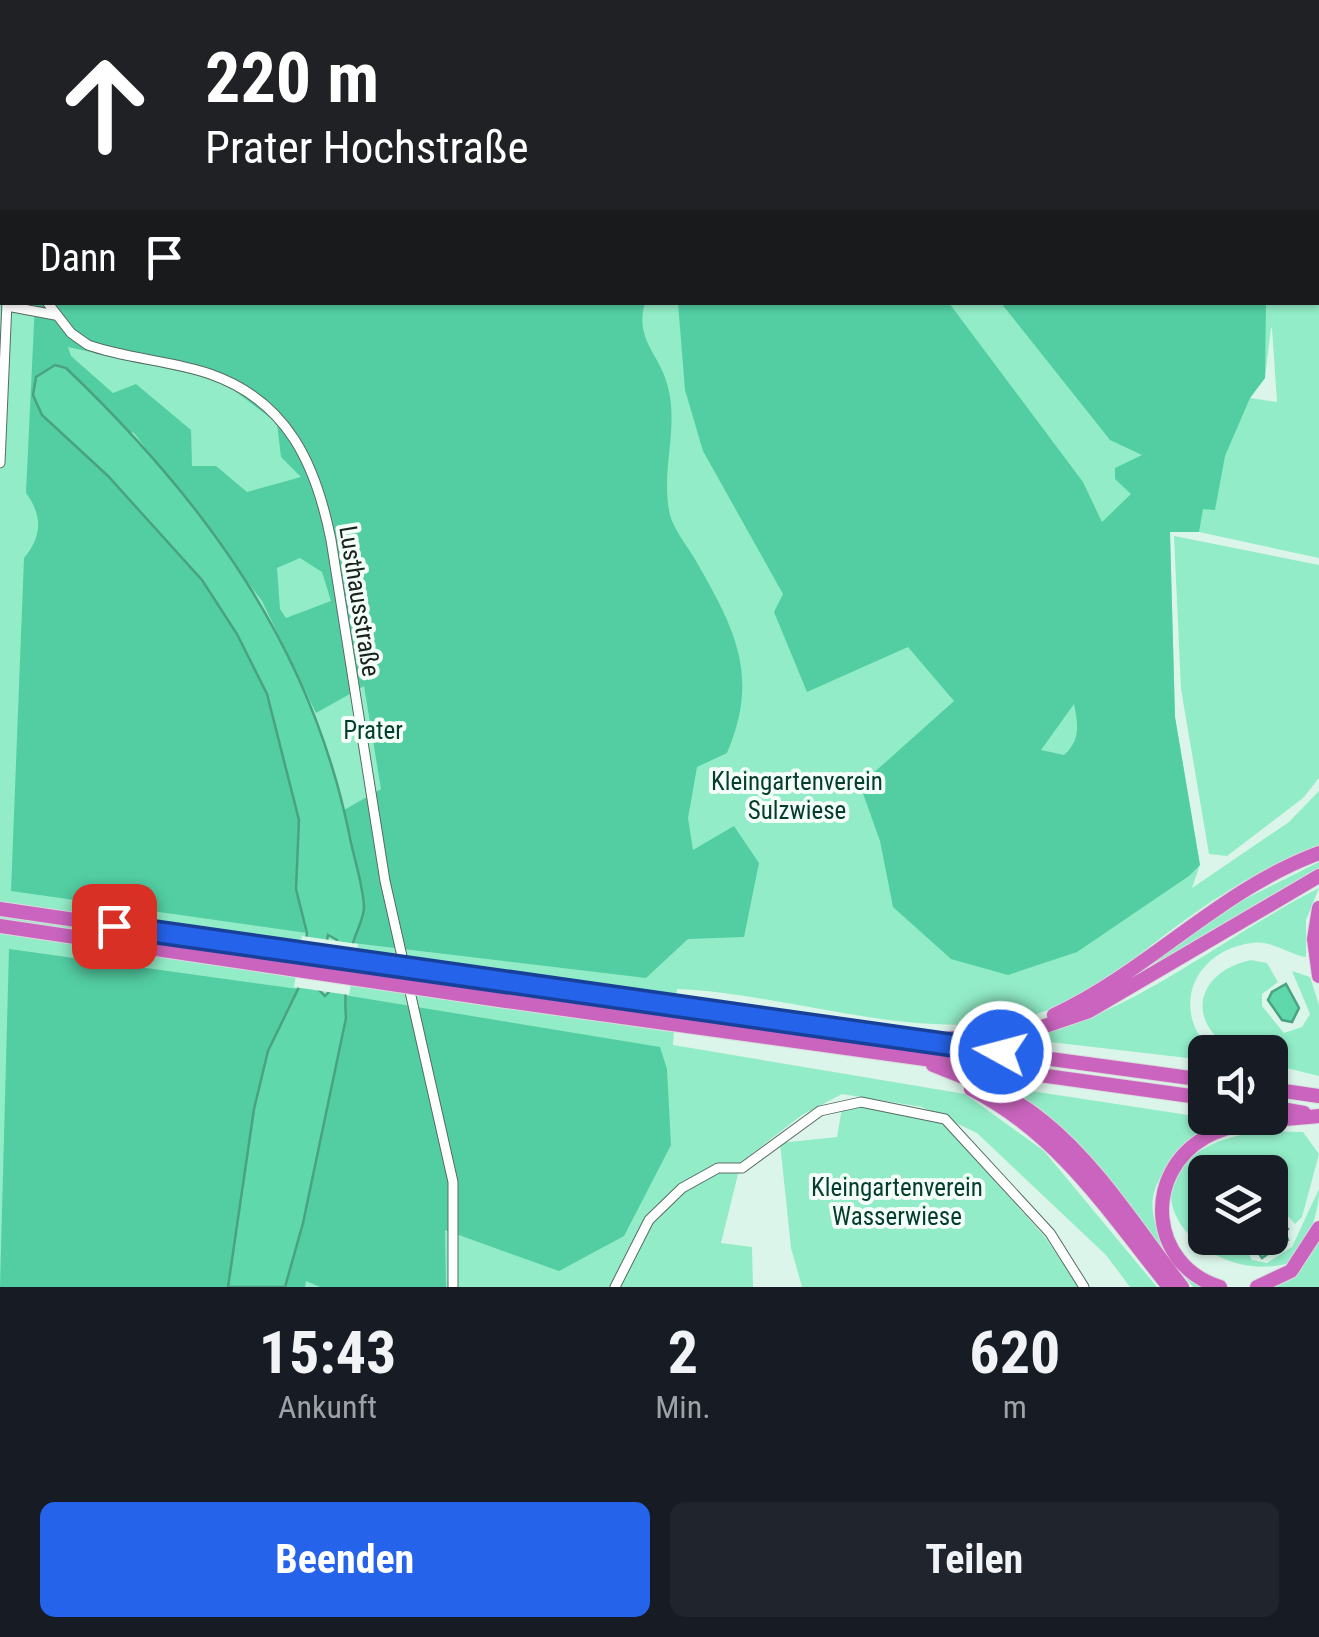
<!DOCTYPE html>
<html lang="de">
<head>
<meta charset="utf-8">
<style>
  body { margin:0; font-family:"Roboto Condensed",sans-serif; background:#20242c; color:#f1f3f6; height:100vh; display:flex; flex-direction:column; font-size:38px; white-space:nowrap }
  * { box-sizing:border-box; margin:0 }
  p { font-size:32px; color:#9ea1a6 }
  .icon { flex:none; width:55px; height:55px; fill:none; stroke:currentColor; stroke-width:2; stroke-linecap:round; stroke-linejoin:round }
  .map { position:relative; height:1287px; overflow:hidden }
  .panel { display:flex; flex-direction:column; background:#171b24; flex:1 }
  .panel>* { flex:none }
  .top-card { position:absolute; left:0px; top:0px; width:1320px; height:305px; box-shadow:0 2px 8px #0004; background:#202124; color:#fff; overflow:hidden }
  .tools { position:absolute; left:1188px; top:1035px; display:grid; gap:20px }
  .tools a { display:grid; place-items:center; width:100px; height:100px; border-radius:15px; background:#171b24; box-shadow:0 2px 8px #0004; font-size:50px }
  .pin { position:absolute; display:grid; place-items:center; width:85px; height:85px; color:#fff; margin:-42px; border-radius:20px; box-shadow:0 5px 15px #0006 }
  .me { position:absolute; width:110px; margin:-55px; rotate:277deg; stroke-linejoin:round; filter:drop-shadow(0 0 8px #0008) }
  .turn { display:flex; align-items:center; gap:35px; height:210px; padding:0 40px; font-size:45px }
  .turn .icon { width:130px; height:130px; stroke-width:2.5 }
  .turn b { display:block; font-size:70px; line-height:85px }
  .then { display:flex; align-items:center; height:95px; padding:0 40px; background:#0003; gap:20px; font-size:38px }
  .eta { display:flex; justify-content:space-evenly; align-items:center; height:170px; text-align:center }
  .eta b { font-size:60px; font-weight:700; line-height:70px }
  .primary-button { display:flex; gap:20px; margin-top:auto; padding:20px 40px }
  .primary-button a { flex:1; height:115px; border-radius:15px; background:#2563eb; color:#fff; font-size:40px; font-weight:700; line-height:115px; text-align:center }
  .primary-button a+a { background:#20242c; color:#f1f3f6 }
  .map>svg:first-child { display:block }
  .green { fill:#92ecc7; fill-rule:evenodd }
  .forest { fill:#53cea2; fill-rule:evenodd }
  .water { fill:#5fd9ac; stroke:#4aa281; stroke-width:2.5; fill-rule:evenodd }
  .pier { fill:#dcf5ea }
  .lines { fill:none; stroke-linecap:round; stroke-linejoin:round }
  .minor-casing { stroke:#566c62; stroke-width:11 }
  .highway-casing { stroke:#dadbdb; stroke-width:16 }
  .minor { stroke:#fff; stroke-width:9 }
  .highway { stroke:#ca64be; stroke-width:14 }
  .highway-bridge-casing { stroke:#dadbdb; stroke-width:16; stroke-linecap:butt }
  .highway-bridge { stroke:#ca64be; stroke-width:14 }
  .route-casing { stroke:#184099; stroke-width:25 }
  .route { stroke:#2563eb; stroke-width:18 }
  .labels { text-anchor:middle; stroke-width:8; stroke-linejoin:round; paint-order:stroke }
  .street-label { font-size:25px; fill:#18211d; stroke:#f5fffa }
  .park-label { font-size:25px; fill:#053d2c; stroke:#f5fffa }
</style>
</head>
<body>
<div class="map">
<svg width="1319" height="1287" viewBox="0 0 1319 1287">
  <rect width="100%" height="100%" fill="#dcf5ea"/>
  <path class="green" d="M0,0H1308L2,2V302H1318L1315,2L1319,0V558L1199,532H1170L1175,717L1200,865L1192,888L1289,822L1319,791V846C1273,864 1232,886 1192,915C1147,946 1105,987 1053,1008C943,1053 792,993 677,989L673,1045L965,1094L1044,1151L1157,1287H1130L1106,1255L977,1133L922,1107L842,1094L802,1115L741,1162L721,1243L752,1247L753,1287H0ZM1271,328L1272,329L1277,402L1250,398L1265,378Z
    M1174,536L1319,565V778L1303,798L1227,856L1209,854L1181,689Z
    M1319,862V870L1107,995L1223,910Z
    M1319,888L1306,920V957C1288,954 1272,940 1252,943C1194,950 1168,1010 1213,1052H1205V1060L1024,1039C1133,1015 1222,937 1319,888Z
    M1251,960L1267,963L1278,982L1262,994V1006L1284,1033L1302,1027L1310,1014L1292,971L1310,977L1319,1005V1076L1270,1064V1052H1237C1184,1024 1195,972 1251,960Z
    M1018,1089L1234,1122C1195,1144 1132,1174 1159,1233C1168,1252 1192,1271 1206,1287H1193L1076,1140L1016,1093Z
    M864,1106L939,1119L1045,1237L1079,1287H802L791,1248L780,1143L837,1137L842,1108Z
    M1260,1131L1303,1132L1319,1154L1302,1217L1295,1224L1287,1215L1270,1212V1172H1205V1238H1240L1252,1260L1267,1263L1292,1247L1319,1189C1319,1216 1307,1246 1286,1264C1194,1287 1094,1158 1260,1131Z
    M1319,1239V1287H1271L1302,1266Z"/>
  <path class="forest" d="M48,0H720L722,2H48Z
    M757,0H1306L759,2Z
    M35,303H645C634,340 660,354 668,387C679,431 660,471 670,515C674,530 688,547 696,561C735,629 760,676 727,753L697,767L688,818L693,850L734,826L759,863L744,937L688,939L646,978L353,943L364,910L344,810L381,789L364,686L316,713L262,601L134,433L42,415L108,476L202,580L237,634L267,694L299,820L296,889L307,933L11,891L24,558C42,537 43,516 26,493ZM68,347L205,377L230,387L277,423L281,457L301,477L247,492L216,466H192L191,430L136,384L113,393L71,356ZM300,558L322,572L331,601L286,618L280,609L277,568Z
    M678,303H949L1083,482L1102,522L1131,494L1115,479V468L1142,455L1110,440L1001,303H1266L1265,378L1250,398L1225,456L1215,510L1203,509L1199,532H1170L1175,717L1200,865L1189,876L1077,952L1008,975L951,959L893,907L880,841L860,785L954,701L908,647L807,692L774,612L783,594L703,451L685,390ZM1074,704C1078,724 1081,740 1064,755L1041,750Z
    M9,949L298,989L268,1051L254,1109L228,1287H0Z
    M344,995L660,1047L667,1069L671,1145L624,1236L559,1271L445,1230L446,1287H320L306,1281L305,1287H285L303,1223L346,1018Z"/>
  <path class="water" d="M55,365L66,368C203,499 310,644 349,833C353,856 363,883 364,907C364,919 356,931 353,943C347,967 344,993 346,1018L303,1223L285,1287H228L254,1109L268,1051L298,989L307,933L296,889L299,820L267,694L237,634L202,580L108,476L42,415L33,395L36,377ZM328,935L337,940L331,990L325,996L318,989Z
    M1286,984L1299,1008L1292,1022L1282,1020L1268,1000L1272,992Z
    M1274,1219L1288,1229L1285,1232L1288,1240L1262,1258L1248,1238H1270Z"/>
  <path class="pier" d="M302,936L358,944L349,995L294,987Z"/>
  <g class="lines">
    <g class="minor-casing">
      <path id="minor" d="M20,2V0
        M47,302L71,333L88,345C127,359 170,360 210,374C288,401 316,465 331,540L385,881L453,1182V1287
        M7,306L55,315
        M0,463L7,302
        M615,1287L649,1220L682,1188L718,1168H742L820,1111L861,1102L945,1119L1050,1233L1084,1287"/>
    </g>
    <g class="highway-casing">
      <path id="highway" d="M1319,908L1314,939L1319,976
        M506,1001L1205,1098
        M683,1009L1205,1080
        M1054,1015C1149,971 1219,890 1319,853
        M945,1039L1033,1030L1089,1011L1319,876
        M933,1065C971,1080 1011,1094 1043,1121C1098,1165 1139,1232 1182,1287
        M971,1089C1059,1134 1109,1212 1169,1287
        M1270,1089L1319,1096
        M1270,1107L1304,1113
        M1220,1287C1149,1265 1142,1173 1206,1137C1238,1119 1282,1120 1319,1116
        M1257,1287L1291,1271L1319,1228"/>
    </g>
    <use href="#minor" class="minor"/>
    <use href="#highway" class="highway"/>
    <g class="highway-bridge-casing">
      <path id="highway-bridge" d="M0,909L683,1009
        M0,926L506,1001"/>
    </g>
    <use href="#highway-bridge" class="highway-bridge"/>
  </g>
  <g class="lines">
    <g class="route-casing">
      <path id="route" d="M114,926L1001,1052"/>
    </g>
    <use href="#route" class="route"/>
  </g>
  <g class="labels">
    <g class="street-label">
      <text transform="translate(360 601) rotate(81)" y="9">Lusthausstraße</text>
    </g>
    <g class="park-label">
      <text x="373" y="739">Prater</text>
      <text x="797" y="790">Kleingartenverein<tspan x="797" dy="29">Sulzwiese</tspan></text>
      <text x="897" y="1196">Kleingartenverein<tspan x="897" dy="29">Wasserwiese</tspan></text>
    </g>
  </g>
</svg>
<div class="tools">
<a><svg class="icon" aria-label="sound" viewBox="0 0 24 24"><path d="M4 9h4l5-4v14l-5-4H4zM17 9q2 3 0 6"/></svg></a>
<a><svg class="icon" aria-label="layers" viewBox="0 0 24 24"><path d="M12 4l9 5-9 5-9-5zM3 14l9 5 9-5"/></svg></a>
</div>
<div class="pin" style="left:114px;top:926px;background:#d93025"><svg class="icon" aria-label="arrive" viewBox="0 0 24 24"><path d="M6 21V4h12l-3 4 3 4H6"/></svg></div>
<svg class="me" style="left:1001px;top:1052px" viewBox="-20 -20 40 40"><circle r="17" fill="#2563eb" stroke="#fff" stroke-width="3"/><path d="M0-11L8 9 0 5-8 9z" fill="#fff"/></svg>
<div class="top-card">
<div class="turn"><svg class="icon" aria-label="ahead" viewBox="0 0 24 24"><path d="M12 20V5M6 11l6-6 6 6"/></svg><div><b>220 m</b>Prater Hochstraße</div></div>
<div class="then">Dann<svg class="icon" aria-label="arrive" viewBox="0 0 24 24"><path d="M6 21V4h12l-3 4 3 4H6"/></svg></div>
</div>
</div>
<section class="panel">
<div class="eta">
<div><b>15:43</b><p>Ankunft</p></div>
<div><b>2</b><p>Min.</p></div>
<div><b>620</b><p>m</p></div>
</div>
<div class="primary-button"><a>Beenden</a><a>Teilen</a></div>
</section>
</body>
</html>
